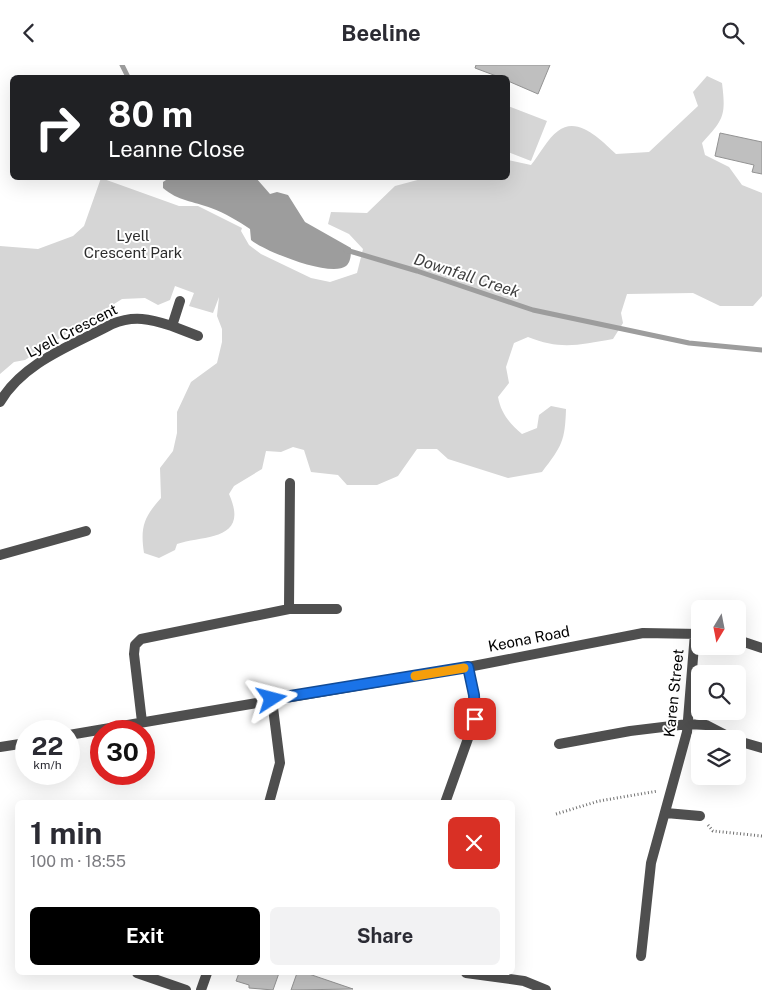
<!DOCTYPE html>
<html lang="en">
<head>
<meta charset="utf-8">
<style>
  body { margin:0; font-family:"Public Sans",sans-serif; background:#f2f2f3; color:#2b2b33; height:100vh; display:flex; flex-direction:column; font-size:19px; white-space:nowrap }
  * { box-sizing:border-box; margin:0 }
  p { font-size:16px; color:#7c7c81 }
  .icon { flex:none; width:28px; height:28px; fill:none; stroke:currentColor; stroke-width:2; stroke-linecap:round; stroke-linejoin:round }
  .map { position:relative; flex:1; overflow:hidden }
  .details { position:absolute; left:15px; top:735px; width:500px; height:175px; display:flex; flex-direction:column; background:#fff; border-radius:8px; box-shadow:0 5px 20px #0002 }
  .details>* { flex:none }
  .top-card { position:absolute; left:10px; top:10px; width:500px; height:105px; border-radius:8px; box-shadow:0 5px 20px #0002; background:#202124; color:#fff; overflow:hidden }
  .needle { width:32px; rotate:190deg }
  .tools { position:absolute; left:691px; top:535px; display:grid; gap:10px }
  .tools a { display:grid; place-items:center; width:55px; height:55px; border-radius:8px; background:#fff; box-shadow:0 5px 20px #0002; font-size:25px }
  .speed { position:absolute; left:15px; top:655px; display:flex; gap:10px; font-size:25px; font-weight:700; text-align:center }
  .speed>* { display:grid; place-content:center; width:65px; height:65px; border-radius:50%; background:#fff; box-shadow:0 5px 20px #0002; line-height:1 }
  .speed small { font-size:12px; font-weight:400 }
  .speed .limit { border:8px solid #d22; background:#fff; color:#111 }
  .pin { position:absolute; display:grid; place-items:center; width:42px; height:42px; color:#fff; margin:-21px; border-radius:10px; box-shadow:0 2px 8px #0006 }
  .me { position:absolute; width:55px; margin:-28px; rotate:81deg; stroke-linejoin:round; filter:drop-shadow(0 0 4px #0008) }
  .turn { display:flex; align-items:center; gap:18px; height:105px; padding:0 15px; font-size:22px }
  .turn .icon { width:65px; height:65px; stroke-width:2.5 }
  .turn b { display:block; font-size:35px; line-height:42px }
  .round { display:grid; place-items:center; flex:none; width:52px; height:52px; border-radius:8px; background:#f2f2f3 }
  .overview { display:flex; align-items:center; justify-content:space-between; height:85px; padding:0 15px }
  h1 { font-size:30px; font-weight:700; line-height:38px }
  .action { display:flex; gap:10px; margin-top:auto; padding:10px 15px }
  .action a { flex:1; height:58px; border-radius:8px; background:#000; color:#fff; font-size:20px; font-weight:700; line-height:58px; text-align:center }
  .action a+a { background:#f2f2f3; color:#2b2b33 }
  header { display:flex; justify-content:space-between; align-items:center; height:65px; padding:0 15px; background:#fff; font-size:22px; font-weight:700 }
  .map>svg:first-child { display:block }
  .green { fill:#d6d6d6 }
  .water { fill:#9d9d9d }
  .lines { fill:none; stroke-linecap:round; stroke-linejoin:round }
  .stream { stroke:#9d9d9d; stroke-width:5 }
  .building { fill:#bfbfbf; stroke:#939393 }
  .path { stroke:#717171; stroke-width:3; stroke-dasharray:1 2.5; stroke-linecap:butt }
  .minor { stroke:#4f4f4f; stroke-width:10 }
  .route-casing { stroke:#114b97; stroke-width:12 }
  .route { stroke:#1a73e8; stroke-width:9 }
  .slow { stroke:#f59e0b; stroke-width:9 }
  .labels { text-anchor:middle; stroke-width:4; stroke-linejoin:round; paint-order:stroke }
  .park-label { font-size:15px; fill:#2d2d2d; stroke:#fff }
  .street-label { font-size:15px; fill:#000; stroke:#fff }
  .water-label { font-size:16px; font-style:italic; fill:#3e3e3e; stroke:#fff }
</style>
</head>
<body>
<header><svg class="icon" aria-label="back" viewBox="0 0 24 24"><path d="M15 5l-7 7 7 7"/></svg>Beeline<svg class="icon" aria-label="search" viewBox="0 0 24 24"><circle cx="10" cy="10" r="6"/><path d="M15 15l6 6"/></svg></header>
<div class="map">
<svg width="762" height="925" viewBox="0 0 762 925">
  <rect width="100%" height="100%" fill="#fff"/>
  <path class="green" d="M707,11L722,18C726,51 724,54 702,78L705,90L729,102L742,120L762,128V231L753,241H720L693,228L627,229L621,248L623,258L613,274C579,280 560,285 528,272L514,278L506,302L509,318L498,332C501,348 509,358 522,369L537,363L539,350L551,341L566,344C565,376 562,381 542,407L508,413L448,394L437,384H417L398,411L377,420H347L338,410L311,407L304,385L293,382L281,387L266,386L262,404L234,421L229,429C250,476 205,470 177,479L175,485L159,493L144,488C140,462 144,452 161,433L160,403L173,386L177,368V347L191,317L217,298L222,277V264L217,251L219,232L213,248L189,241L194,228L175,221L170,235L158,240L145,233L122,234L25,295L14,297L0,309V181L38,184L73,171L84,161L101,113L179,141H198L242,163L241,166L249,180L261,189L311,213L330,217L357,208L363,184L349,169L328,159L331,147L367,148L395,121L425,113L508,112V95L531,100C539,90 548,73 558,66C578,50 602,76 616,89L649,87L698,41L693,27Z
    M508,41L547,56L531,96L508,87Z"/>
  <path class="water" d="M169,113H256L270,129L277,127L288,130L305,157L351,183C351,189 351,197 346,201C331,213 264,186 251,175L250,164C238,156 225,148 211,143C193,136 178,136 163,123V117Z"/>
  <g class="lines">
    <path class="stream" d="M122,0L128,12
      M346,185L417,206L533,245L689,278L762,285"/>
  </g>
  <path class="building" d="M476,0H550L538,29L508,16V12H499L475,3Z
    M720,68L762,77V109L752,107L754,100L715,91Z
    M239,908H279L273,925L249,923V920L236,916Z
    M297,908H306L353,924L291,925Z"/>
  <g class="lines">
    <path class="path" d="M556,749L599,736L658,726
      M708,760L713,766L762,771"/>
    <path class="minor" d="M180,236L172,261L198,271
      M0,337C23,297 73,280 112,259C134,250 150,254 172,261
      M0,490L86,466
      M289,544L290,418
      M738,575L762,583
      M142,657L134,589L135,580L141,574L289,544H337
      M69,670L468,602L643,568L700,569
      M738,676L762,683
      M559,679L630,666L688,659L706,660L733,674
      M0,682L26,678
      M269,738L280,698L272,635
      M445,738L475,654L474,630L468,602
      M666,748L700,751
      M641,891L651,798L687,667L695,568
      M137,908L186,925
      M466,908L524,916L546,925
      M201,925L207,908"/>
  </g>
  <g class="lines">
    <g class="route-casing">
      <path id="route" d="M272,634L468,602L474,630L475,654"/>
    </g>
    <use href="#route" class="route"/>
    <path class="slow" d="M415,611L464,603"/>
  </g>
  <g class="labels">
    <g class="park-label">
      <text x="133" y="176">Lyell<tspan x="133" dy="17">Crescent Park</tspan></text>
    </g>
    <g class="street-label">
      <text transform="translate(72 266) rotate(-27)" y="5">Lyell Crescent</text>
      <text transform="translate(529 574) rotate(-11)" y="5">Keona Road</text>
      <text transform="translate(674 628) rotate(-84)" y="5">Karen Street</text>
    </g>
    <g class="water-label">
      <text transform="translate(467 210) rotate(18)" y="6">Downfall Creek</text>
    </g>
  </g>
</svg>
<div class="tools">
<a><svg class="needle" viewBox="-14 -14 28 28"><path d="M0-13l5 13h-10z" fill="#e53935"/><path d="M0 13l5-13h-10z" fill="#7c7c81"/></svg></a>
<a><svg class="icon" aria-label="search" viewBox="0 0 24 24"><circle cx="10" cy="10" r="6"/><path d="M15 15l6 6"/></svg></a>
<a><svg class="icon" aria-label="layers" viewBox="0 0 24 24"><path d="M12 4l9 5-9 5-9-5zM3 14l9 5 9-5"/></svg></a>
</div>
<div class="speed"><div>22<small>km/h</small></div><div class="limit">30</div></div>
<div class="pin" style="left:475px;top:654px;background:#d93025"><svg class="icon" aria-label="arrive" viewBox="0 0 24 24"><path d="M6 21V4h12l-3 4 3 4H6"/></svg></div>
<svg class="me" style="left:272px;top:634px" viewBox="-20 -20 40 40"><path d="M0-17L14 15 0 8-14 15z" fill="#1a73e8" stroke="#fff" stroke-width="4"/></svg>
<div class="top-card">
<div class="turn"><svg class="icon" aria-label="right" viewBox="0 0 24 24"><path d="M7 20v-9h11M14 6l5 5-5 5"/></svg><div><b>80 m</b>Leanne Close</div></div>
</div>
<section class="details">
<div class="overview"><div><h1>1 min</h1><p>100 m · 18:55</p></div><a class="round" style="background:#d93025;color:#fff"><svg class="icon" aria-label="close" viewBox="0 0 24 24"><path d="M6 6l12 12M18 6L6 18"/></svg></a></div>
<div class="action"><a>Exit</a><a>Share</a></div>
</section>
</div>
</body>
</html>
